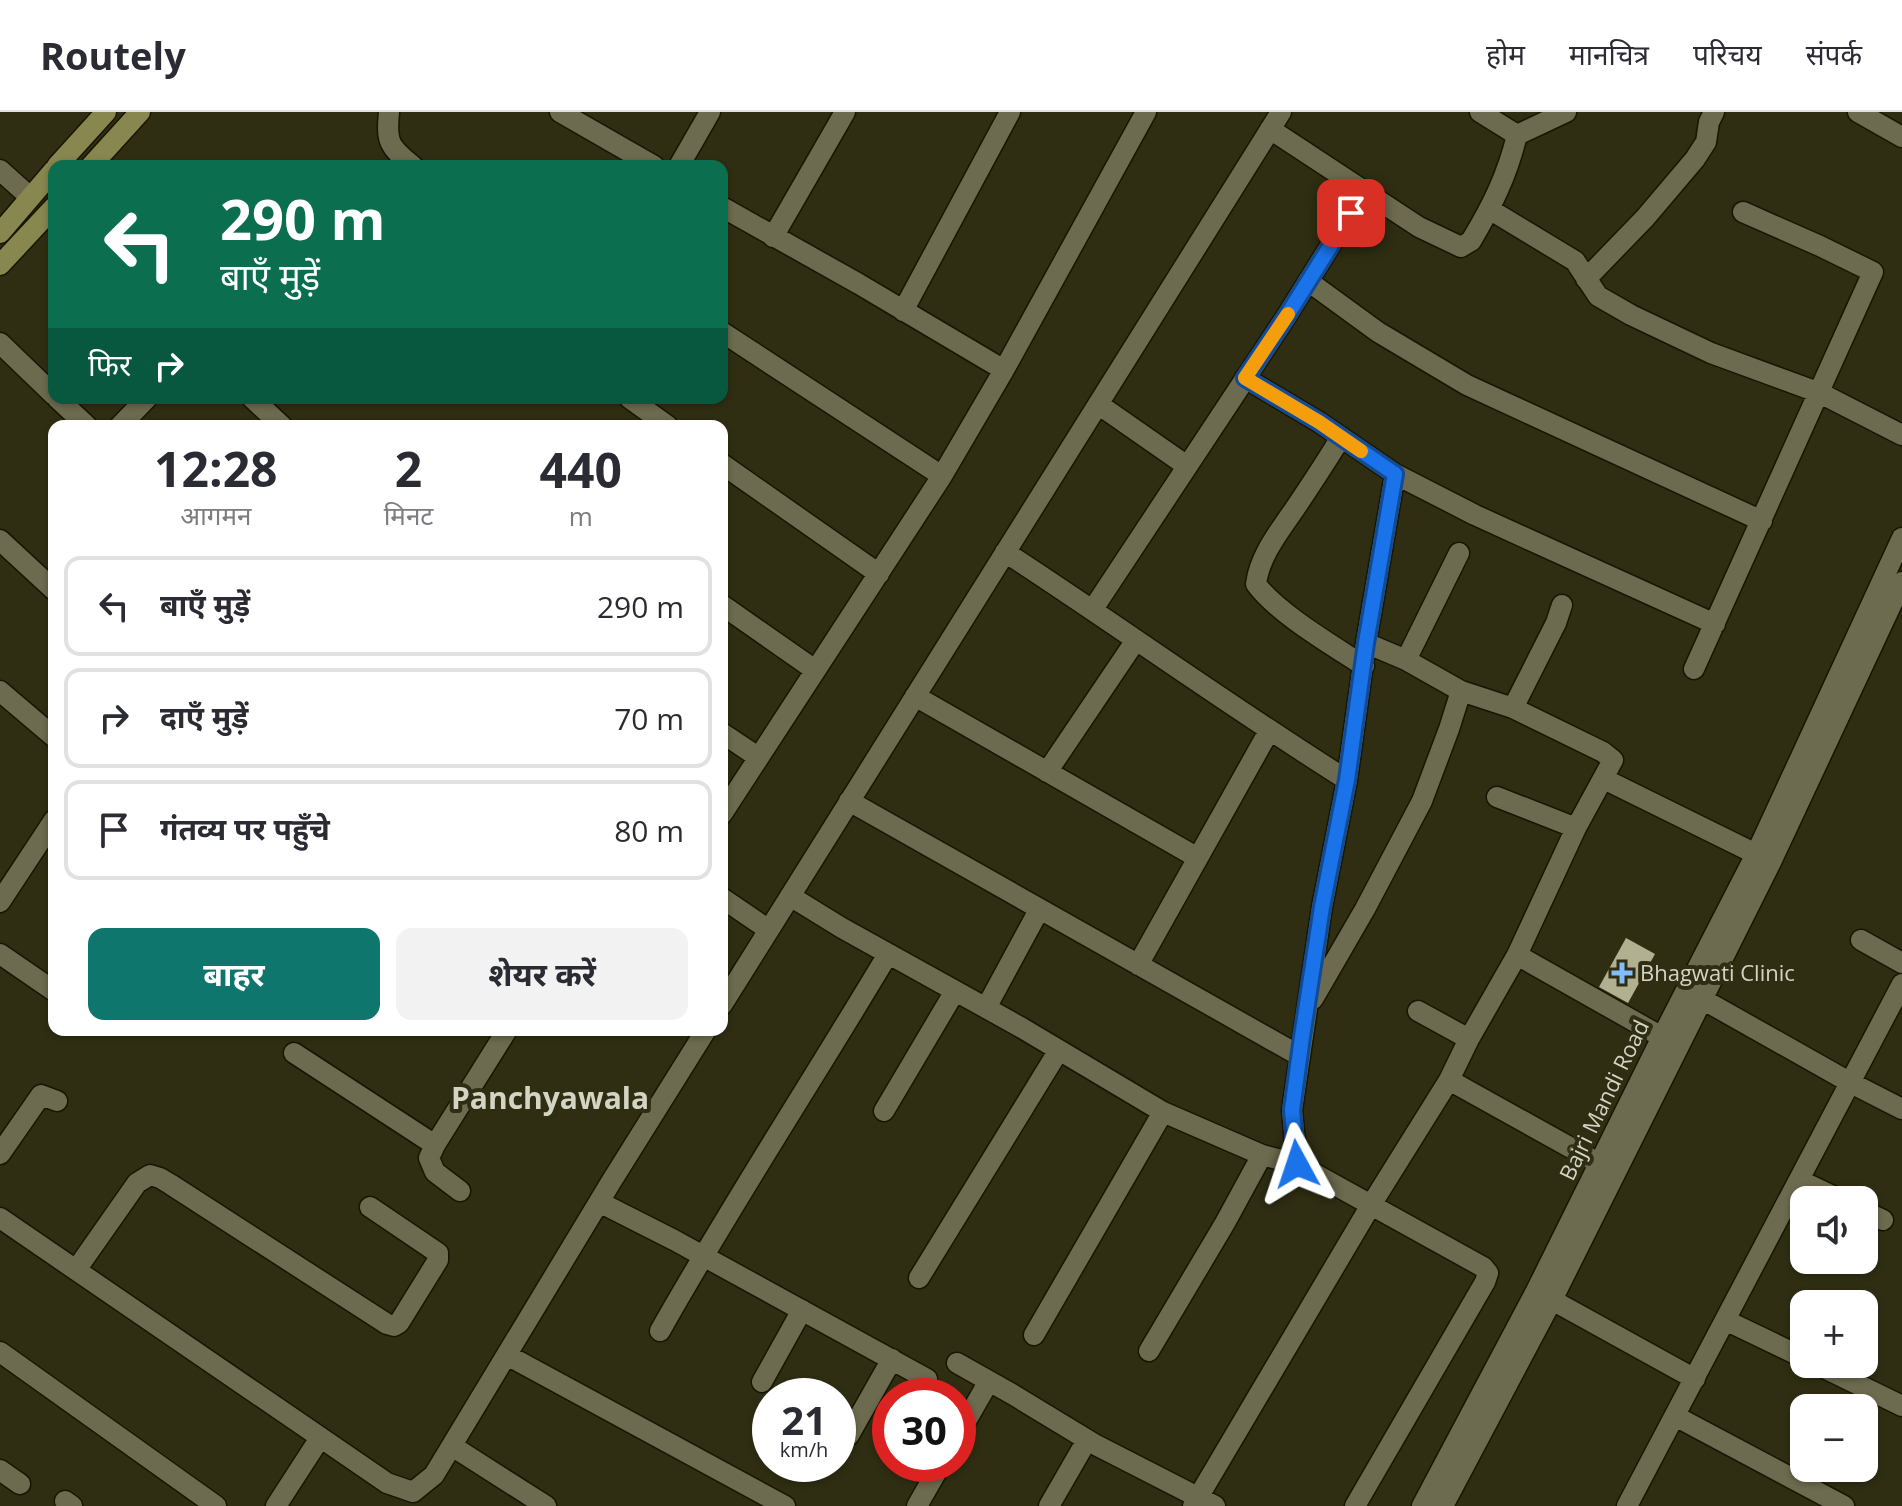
<!DOCTYPE html>
<html lang="hi">
<head>
<meta charset="utf-8">
<style>
  body { margin:0; font-family:"Open Sans","Noto Sans Devanagari",sans-serif; background:#f2f2f3; color:#2b2b33; height:100vh; display:flex; flex-direction:column; font-size:30px; white-space:nowrap }
  * { box-sizing:border-box; margin:0 }
  p { font-size:26px; color:#7c7c81 }
  .icon { flex:none; width:44px; height:44px; fill:none; stroke:currentColor; stroke-width:2; stroke-linecap:round; stroke-linejoin:round }
  .map { position:relative; flex:1; overflow:hidden }
  .drawer { position:absolute; left:48px; top:308px; width:680px; height:616px; display:flex; flex-direction:column; background:#fff; border-radius:16px; box-shadow:0 2px 6px #0004 }
  .drawer>* { flex:none }
  .top-card { position:absolute; left:48px; top:48px; width:680px; height:244px; border-radius:16px; box-shadow:0 2px 6px #0004; background:#0b6e4f; color:#fff; overflow:hidden }
  .controls { position:absolute; left:1790px; top:1074px; display:grid; gap:16px }
  .controls a { display:grid; place-items:center; width:88px; height:88px; border-radius:16px; background:#fff; box-shadow:0 2px 6px #0004; font-size:40px }
  .speed { position:absolute; left:752px; top:1266px; display:flex; gap:16px; font-size:40px; font-weight:700; text-align:center }
  .speed>* { display:grid; place-content:center; width:104px; height:104px; border-radius:50%; background:#fff; box-shadow:0 2px 6px #0004; line-height:1 }
  .speed small { font-size:20px; font-weight:400 }
  .speed .limit { border:12px solid #d22; background:#fff; color:#111 }
  .pin { position:absolute; display:grid; place-items:center; width:68px; height:68px; color:#fff; margin:-34px; border-radius:16px; box-shadow:0 4px 12px #0006 }
  .me { position:absolute; width:88px; margin:-44px; rotate:355deg; stroke-linejoin:round; filter:drop-shadow(0 0 6px #0008) }
  .turn { display:flex; align-items:center; gap:28px; height:168px; padding:0 40px; font-size:36px }
  .turn .icon { width:104px; height:104px; stroke-width:2.5 }
  .turn b { display:block; font-size:56px; line-height:68px }
  .then { display:flex; align-items:center; height:76px; padding:0 40px; background:#0003; gap:16px; font-size:30px }
  .eta { display:flex; justify-content:space-evenly; align-items:center; height:136px; text-align:center }
  .eta b { font-size:48px; font-weight:700; line-height:56px }
  .button { display:flex; gap:16px; margin-top:auto; padding:16px 40px }
  .button a { flex:1; height:92px; border-radius:16px; background:#0f766e; color:#fff; font-size:32px; font-weight:700; line-height:92px; text-align:center }
  .button a+a { background:#f2f2f3; color:#2b2b33 }
  ul { padding:0; list-style:none }
  li { display:flex; align-items:center; gap:24px; height:100px; margin:0 16px 12px; padding:0 24px; border:4px solid #e1e1e2; border-radius:16px }
  li div { flex:1 }
  li b { display:block; font-size:30px }
  li em { font-style:normal }
  header { display:flex; align-items:center; gap:48px; box-sizing:border-box; height:112px; padding:0 40px; background:#fff; border-bottom:2px solid #e1e1e2 }
  header strong { font-size:38px }
  nav { display:flex; gap:44px; margin-inline-start:auto; font-size:28px }
  .map>svg:first-child { display:block }
  .building { fill:#b1b192 }
  .lines { fill:none; stroke-linecap:round; stroke-linejoin:round }
  .minor-casing { stroke:#171600; stroke-width:23 }
  .major-casing { stroke:#171600; stroke-width:23 }
  .minor { stroke:#6c6b4f; stroke-width:20 }
  .major { stroke:#888750; stroke-width:20 }
  .route-casing { stroke:#114b97; stroke-width:20 }
  .route { stroke:#1a73e8; stroke-width:14 }
  .slow { stroke:#f59e0b; stroke-width:14 }
  .poi-dot { fill:#83bcfb; stroke:#2f2e13; stroke-width:3 }
  .labels { text-anchor:middle; stroke-width:8; stroke-linejoin:round; paint-order:stroke }
  .poi-label { font-size:22px; fill:#d4d4c4; stroke:#2f2e13; text-anchor:start }
  .street-label { font-size:22px; fill:#d4d4c4; stroke:#2f2e13 }
  .district-label { font-size:30px; font-weight:bold; fill:#d4d4c4; stroke:#2f2e13 }
</style>
</head>
<body>
<header>
<strong>Routely</strong>
<nav><a>होम</a><a>मानचित्र</a><a>परिचय</a><a>संपर्क</a></nav>
</header>
<div class="map">
<svg width="1902" height="1394" viewBox="0 0 1902 1394">
  <rect width="100%" height="100%" fill="#2f2e13"/>
  <path class="building" d="M1626,826L1655,842L1628,891L1599,875Z"/>
  <g class="lines">
    <g class="minor-casing">
      <path id="minor" d="M389,0C386,30 389,35 413,54
        M560,0L654,54
        M1480,0L1517,23
        M1858,0L1902,25
        M1270,17L1419,115L1461,135L1471,129C1492,94 1507,64 1517,23
        M1517,23L1566,0
        M679,54L710,0
        M0,58L30,85
        M722,95L859,172L1004,258
        M1489,97L1575,149L1598,184L1631,203L1711,241L1820,281L1902,323
        M773,125L845,0
        M1586,167L1645,106L1695,47L1706,30L1709,10L1714,0
        M1308,169L1378,220L1467,273L1762,409
        M903,199L1010,0
        M722,220L942,364
        M0,231L54,283
        M1245,266L1319,310L1395,362L1475,403L1715,512
        M57,286L87,314
        M252,286L282,314
        M629,286L668,314
        M1098,292L1187,354
        M120,314L147,286
        M1341,325C1328,347 1314,368 1300,389C1283,415 1260,441 1256,472C1277,501 1332,533 1364,554
        M722,352L879,462
        M0,428L54,478
        M1005,440C1120,515 1231,595 1347,668
        M722,493L815,558
        M1093,497L1286,205L1365,78
        M1406,548L1459,441
        M1694,557L1873,160L1820,134L1743,100
        M0,579L54,625
        M915,584L1198,746
        M1513,596L1556,511L1562,493
        M722,621L758,645
        M1047,660L1136,528
        M1604,667L1756,742
        M1497,685L1576,716
        M849,689L1300,944
        M722,702L942,364L1004,258L1146,0
        M790,784L842,816L1022,916L1163,1000L1262,1043L1297,1052L1483,1155L1488,1161L1485,1170L1355,1394
        M722,786L769,818
        M0,790L54,708
        M1861,828L1902,851
        M0,842L54,879
        M1517,843L1662,925
        M1138,853L1269,619
        M1313,887L1365,797L1422,689L1449,617L1461,579
        M1702,887L1851,971L1902,997
        M722,893L1281,0
        M986,896L1039,798
        M1418,899L1469,927
        M294,941L435,1033
        M1449,968L1600,1052
        M884,999L955,879
        M0,1042L41,983L57,989
        M1297,1052L1292,998L1300,944L1322,795L1347,668L1366,531L1395,362
        M1799,1068L1841,1088
        M460,1079L435,1060L429,1046L435,1033L507,918
        M599,1090L674,1128L927,1267
        M1864,1099L1883,1108
        M0,1106L387,1371L413,1380L434,1363L611,1070L706,918
        M76,1158L137,1071L150,1063L160,1066L170,1072L387,1212L394,1214L399,1211L438,1148V1141L370,1095
        M919,1166L1059,938
        M1543,1183L1695,1267
        M1725,1208L1804,1246
        M660,1219C732,1091 813,968 888,842
        M1034,1223L1163,1000
        M1149,1239L1225,1111L1262,1043
        M0,1240L216,1394
        M507,1243L785,1394
        M957,1251L1012,1282L1096,1333L1215,1394
        M1816,1252L1902,1294
        M762,1270L802,1198
        M1675,1304L1844,1394
        M849,1323L892,1247
        M958,1323L989,1269
        M452,1334L546,1394
        M0,1358L20,1372
        M65,1389L72,1394
        M276,1394L320,1326
        M917,1394L941,1352
        M1049,1394L1087,1328
        M1193,1394L1371,1093L1449,968L1469,927L1517,843L1576,716L1613,648L1603,640L1513,596L1461,579L1406,548L1366,531
        M1422,1394L1536,1179L1662,925L1756,742L1902,426
        M1443,1394L1552,1188L1771,750L1902,470
        M1627,1394L1902,872"/>
    </g>
    <g class="major-casing">
      <path id="major" d="M57,54L106,0
        M91,54L140,0
        M0,121L54,58
        M0,153L54,95"/>
    </g>
    <use href="#minor" class="minor"/>
    <use href="#major" class="major"/>
  </g>
  <g class="lines">
    <g class="route-casing">
      <path id="route" d="M1297,1052L1292,998L1302,925L1322,795L1347,668L1366,531L1395,362L1319,310L1245,266L1286,205L1351,101"/>
    </g>
    <use href="#route" class="route"/>
    <path class="slow" d="M1288,202L1245,266L1319,310L1361,339"/>
  </g>
  <path class="poi-dot" d="M1618 849h8v8h8v8h-8v8h-8v-8h-8v-8h8z"/>
  <g class="labels">
    <g class="poi-label">
      <text x="1640" y="869">Bhagwati Clinic</text>
    </g>
    <g class="street-label">
      <text transform="translate(1604 988) rotate(-64)" y="8">Bajri Mandi Road</text>
    </g>
    <g class="district-label">
      <text x="550" y="997">Panchyawala</text>
    </g>
  </g>
</svg>
<div class="controls">
<a><svg class="icon" aria-label="sound" viewBox="0 0 24 24"><path d="M4 9h4l5-4v14l-5-4H4zM17 9q2 3 0 6"/></svg></a>
<a>+</a>
<a>−</a>
</div>
<div class="speed"><div>21<small>km/h</small></div><div class="limit">30</div></div>
<div class="pin" style="left:1351px;top:101px;background:#d93025"><svg class="icon" aria-label="arrive" viewBox="0 0 24 24"><path d="M6 21V4h12l-3 4 3 4H6"/></svg></div>
<svg class="me" style="left:1297px;top:1052px" viewBox="-20 -20 40 40"><path d="M0-17L14 15 0 8-14 15z" fill="#1a73e8" stroke="#fff" stroke-width="4"/></svg>
<div class="top-card">
<div class="turn"><svg class="icon" aria-label="left" viewBox="0 0 24 24"><path d="M17 20v-9H6M10 6l-5 5 5 5"/></svg><div><b>290 m</b>बाएँ मुड़ें</div></div>
<div class="then">फिर<svg class="icon" aria-label="right" viewBox="0 0 24 24"><path d="M7 20v-9h11M14 6l5 5-5 5"/></svg></div>
</div>
<section class="drawer">
<div class="eta">
<div><b>12:28</b><p>आगमन</p></div>
<div><b>2</b><p>मिनट</p></div>
<div><b>440</b><p>m</p></div>
</div>
<ul>
<li><svg class="icon" aria-label="left" viewBox="0 0 24 24"><path d="M17 20v-9H6M10 6l-5 5 5 5"/></svg><div><b>बाएँ मुड़ें</b></div><em>290 m</em></li>
<li><svg class="icon" aria-label="right" viewBox="0 0 24 24"><path d="M7 20v-9h11M14 6l5 5-5 5"/></svg><div><b>दाएँ मुड़ें</b></div><em>70 m</em></li>
<li><svg class="icon" aria-label="arrive" viewBox="0 0 24 24"><path d="M6 21V4h12l-3 4 3 4H6"/></svg><div><b>गंतव्य पर पहुँचे</b></div><em>80 m</em></li>
</ul>
<div class="button"><a>बाहर</a><a>शेयर करें</a></div>
</section>
</div>
</body>
</html>
